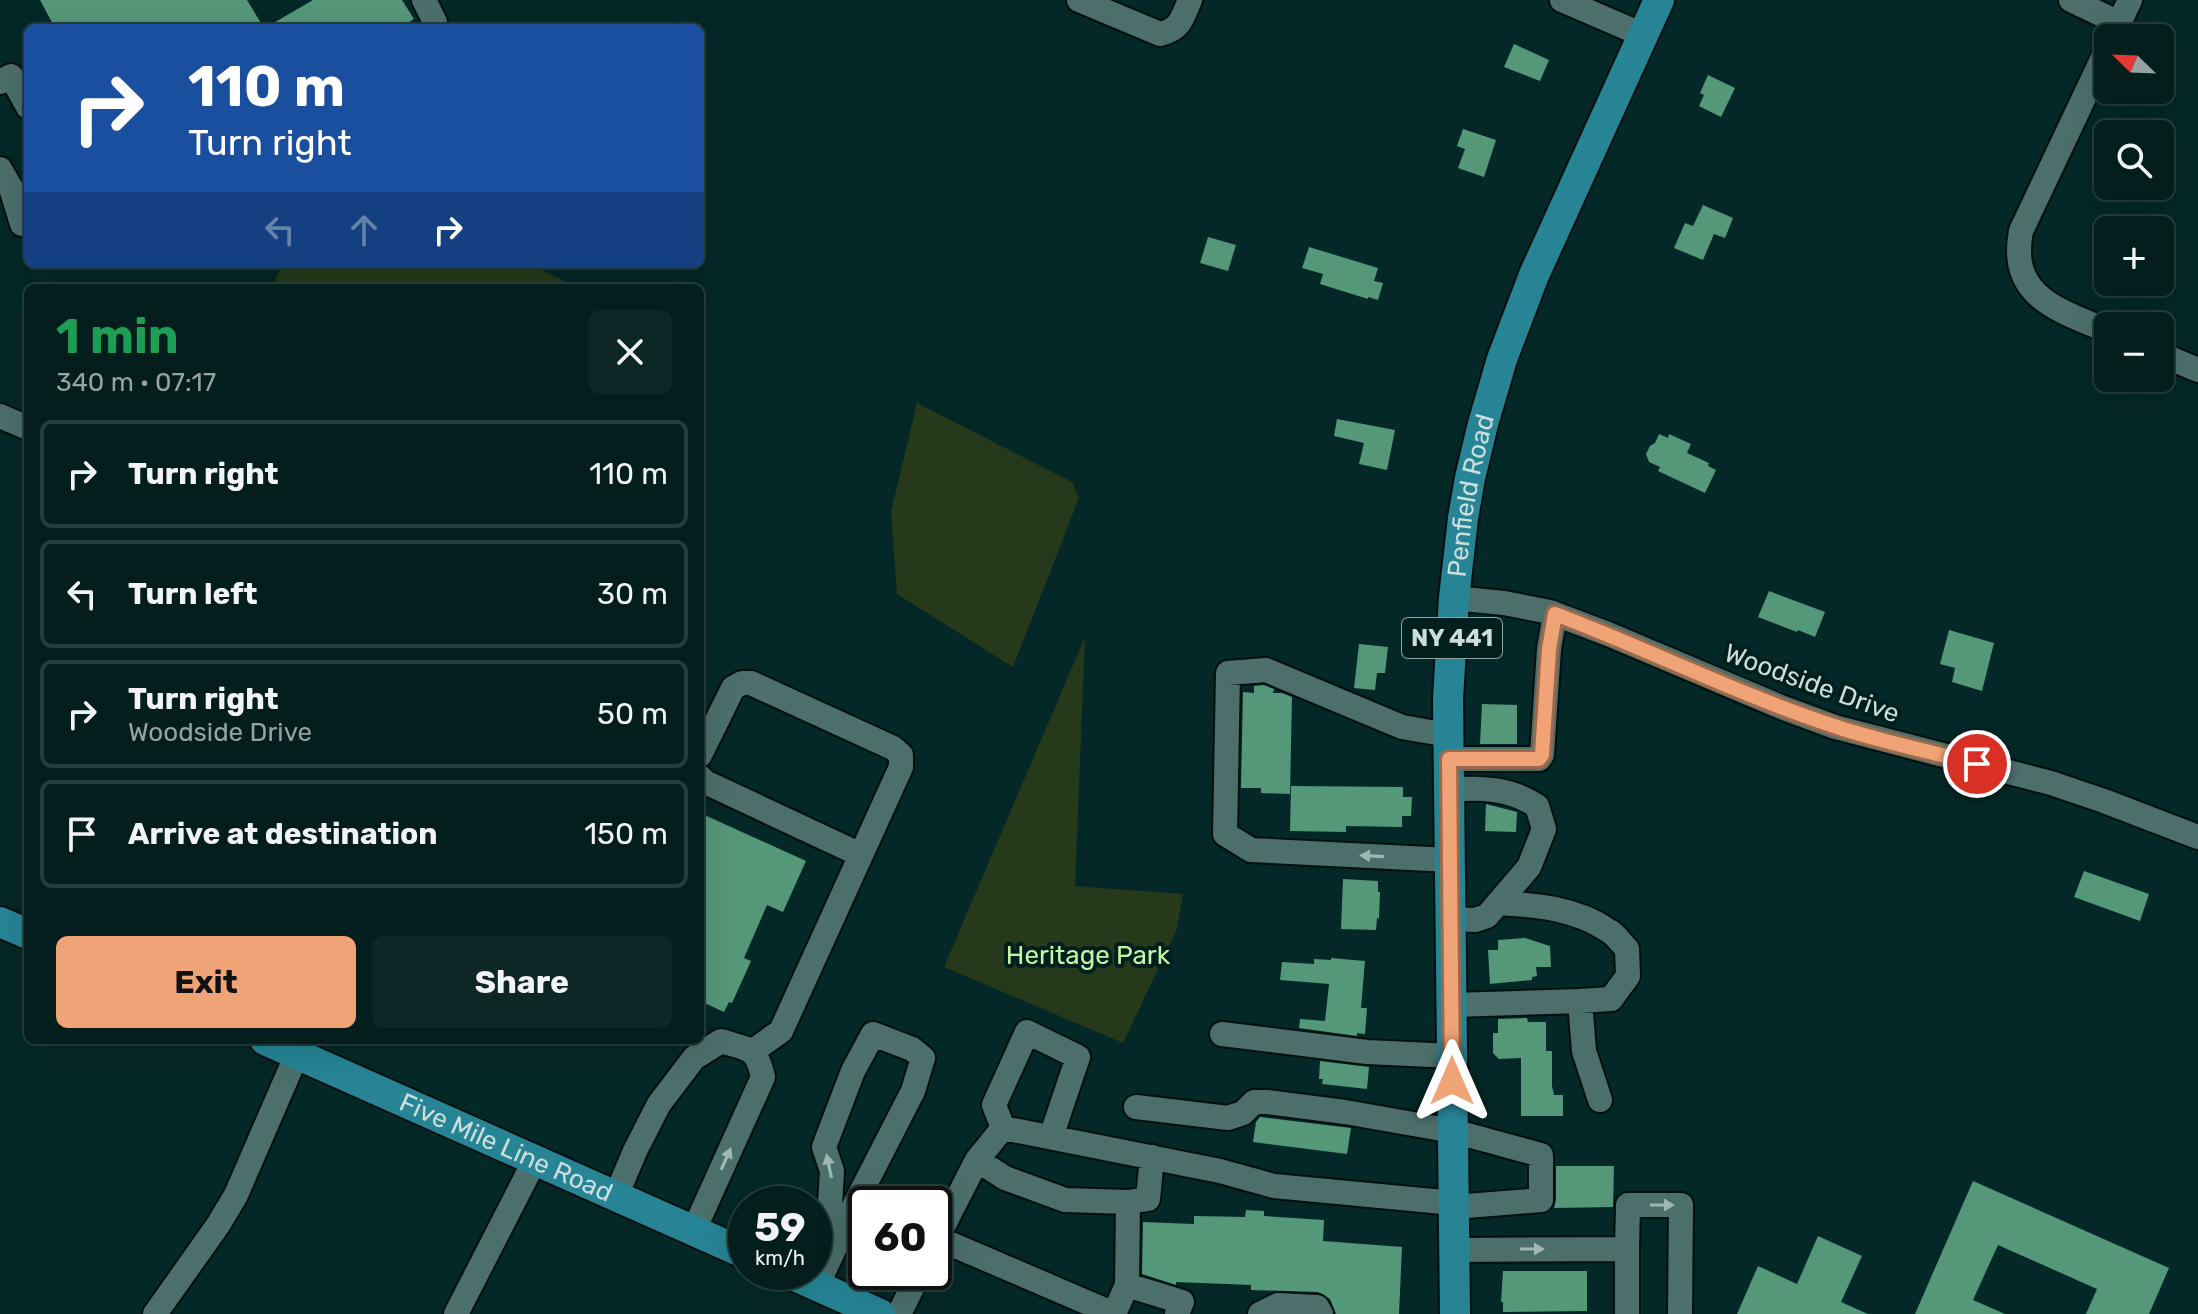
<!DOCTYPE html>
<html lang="en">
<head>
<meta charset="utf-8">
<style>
  body { margin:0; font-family:Rubik,sans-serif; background:#0d2726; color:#f1f3f6; height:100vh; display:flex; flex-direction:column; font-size:30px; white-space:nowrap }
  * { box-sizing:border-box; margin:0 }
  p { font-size:26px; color:#97a2a4 }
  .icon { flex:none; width:44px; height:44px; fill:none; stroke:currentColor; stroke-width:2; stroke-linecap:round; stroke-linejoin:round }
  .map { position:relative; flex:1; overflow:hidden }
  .details { position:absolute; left:24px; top:284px; width:680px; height:760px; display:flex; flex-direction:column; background:#031e1d; border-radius:12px; box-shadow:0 8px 32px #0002,0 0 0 2px #243c3b }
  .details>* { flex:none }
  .banner { position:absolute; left:24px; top:24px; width:680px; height:244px; border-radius:12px; box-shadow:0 8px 32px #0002,0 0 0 2px #243c3b; background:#1a4fa0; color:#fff; overflow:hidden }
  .needle { width:52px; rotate:293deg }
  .fabs { position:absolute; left:2094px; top:24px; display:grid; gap:16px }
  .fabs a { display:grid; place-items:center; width:80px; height:80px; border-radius:12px; background:#031e1d; box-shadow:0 8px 32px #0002,0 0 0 2px #243c3b; font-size:40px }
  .speed { position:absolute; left:728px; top:1186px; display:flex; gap:16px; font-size:40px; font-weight:700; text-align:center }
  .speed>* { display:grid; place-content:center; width:104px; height:104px; border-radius:50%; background:#031e1d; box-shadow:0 8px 32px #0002,0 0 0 2px #243c3b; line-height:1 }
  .speed small { font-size:20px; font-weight:400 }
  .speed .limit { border:4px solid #111; border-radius:12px; background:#fff; color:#111 }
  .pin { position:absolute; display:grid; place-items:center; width:68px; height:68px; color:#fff; margin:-34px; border:4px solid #fff; border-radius:50%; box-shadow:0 2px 8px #0007 }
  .me { position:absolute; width:88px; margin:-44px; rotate:0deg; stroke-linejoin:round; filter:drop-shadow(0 0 6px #0008) }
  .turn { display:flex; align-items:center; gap:28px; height:168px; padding:0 32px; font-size:36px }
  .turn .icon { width:104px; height:104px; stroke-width:2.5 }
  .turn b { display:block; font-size:56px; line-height:68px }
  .lanes { display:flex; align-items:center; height:76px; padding:0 32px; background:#0003; justify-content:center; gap:40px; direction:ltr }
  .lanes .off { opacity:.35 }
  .round { display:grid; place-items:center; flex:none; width:84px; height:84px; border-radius:12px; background:#0d2726 }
  .headline { display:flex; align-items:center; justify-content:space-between; height:136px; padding:0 32px }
  h1 { font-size:48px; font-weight:700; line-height:60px; color:#1e9e55 }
  .button { display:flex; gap:16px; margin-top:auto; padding:16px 32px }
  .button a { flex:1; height:92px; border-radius:12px; background:#efa376; color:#111; font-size:32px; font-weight:700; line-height:92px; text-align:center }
  .button a+a { background:#0d2726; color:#f1f3f6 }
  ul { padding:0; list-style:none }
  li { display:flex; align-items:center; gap:24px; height:108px; margin:0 16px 12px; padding:0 16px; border:4px solid #243c3b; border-radius:12px }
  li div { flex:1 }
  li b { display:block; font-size:30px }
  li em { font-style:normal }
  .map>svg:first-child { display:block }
  .green { fill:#26391a }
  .building { fill:#559779 }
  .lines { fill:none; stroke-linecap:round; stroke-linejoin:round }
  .minor-casing { stroke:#00100f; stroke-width:28 }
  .major-casing { stroke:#00100f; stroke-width:34 }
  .minor { stroke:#4c6f6c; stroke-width:24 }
  .major { stroke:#268494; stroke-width:30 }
  .oneway { fill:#9fb7b5 }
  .route-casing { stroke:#9b6a4d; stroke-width:20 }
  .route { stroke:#efa376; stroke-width:14 }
  .labels { text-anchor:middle; stroke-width:8; stroke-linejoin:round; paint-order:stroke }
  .shield { fill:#001f1d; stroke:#8ea5a3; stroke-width:2 }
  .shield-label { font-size:24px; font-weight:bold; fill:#cbdedc }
  .street-label { font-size:26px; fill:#cbdedc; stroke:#001f1d }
  .park-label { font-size:26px; fill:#c3f4a8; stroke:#001f1d }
</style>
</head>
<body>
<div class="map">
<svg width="2198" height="1314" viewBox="0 0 2198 1314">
  <rect width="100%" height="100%" fill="#042827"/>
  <path class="green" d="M282,264H527L581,288H272Z
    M917,403L1072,482L1079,498L1013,667L897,594L891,512Z
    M1085,637L1075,886L1183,894L1177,929L1123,1043L944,967Z"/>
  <path class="building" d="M40,0H247L264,28H55Z
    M313,0H402L414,19L399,28H265Z
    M1514,44L1549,60L1540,81L1504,67Z
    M1708,75L1735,88L1721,117L1699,106L1704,95L1700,93Z
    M1463,129L1496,140L1484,177L1458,168L1465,149L1457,146Z
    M1703,205L1733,218L1725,238L1714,234L1703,260L1674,248L1685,223L1693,226Z
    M1208,237L1236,245L1228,271L1200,263Z
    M1309,247L1378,268L1374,281L1383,283L1378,300L1368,297V299L1320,284L1323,274L1302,268Z
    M1337,419L1395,430L1387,470L1359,464L1364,443L1334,436Z
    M1659,434L1668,438L1669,434L1691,444L1687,453L1709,463L1708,466L1716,470L1705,493L1658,471L1660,467L1649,462L1646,454L1650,446L1655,443Z
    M1769,591L1825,612L1815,637L1798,630L1797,632L1758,617Z
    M1949,630L1994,643L1982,691L1952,682L1955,668L1940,664Z
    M1359,644L1388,647L1385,673H1377L1375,690L1354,688Z
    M1264,685L1274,689L1273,693H1282L1292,697L1290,794L1261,793V788H1241L1243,692L1254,693V686Z
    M1482,704L1517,705V744H1480Z
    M1291,786L1403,787V797H1412L1411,816H1402V827L1346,826V832L1290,831Z
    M1486,804L1517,812L1516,832L1485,831Z
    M700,813L806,861L783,912L767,905L744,958L751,961L732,1003L729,1002L724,1012L700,1001Z
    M2084,871L2149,894L2140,921L2074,897Z
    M1343,879L1378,881V892H1380L1379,919L1377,918L1376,930L1341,929Z
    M1525,938L1550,946L1551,967H1536L1537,976L1532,977V980L1490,984L1488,950H1498V940Z
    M1331,958L1365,961L1361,1008H1367L1365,1034L1357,1033V1036L1299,1028L1300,1019L1325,1021L1329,984L1280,980L1282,962L1314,964V959L1331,960Z
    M1527,1018L1528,1022H1546V1051H1552V1086L1554,1095H1563V1116H1521V1058L1499,1059L1493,1053V1033H1498V1019Z
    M1320,1061L1369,1067L1367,1089L1322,1084L1323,1079H1319Z
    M1260,1117L1351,1128L1347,1154L1253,1142L1256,1122Z
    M1556,1166H1614L1613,1207L1554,1208L1556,1200Z
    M1973,1181L2169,1268L2149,1314H2086L2097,1289L1998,1245L1973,1300L2005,1314H1915Z
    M1246,1210L1264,1211V1216L1324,1220L1323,1241L1402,1247L1399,1314H1336L1330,1299L1318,1292L1251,1290V1285L1176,1282V1285L1142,1274L1143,1222L1194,1224V1216L1245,1217Z
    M1818,1236L1862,1256L1841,1302L1868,1314H1737L1758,1266L1797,1284Z
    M1503,1271H1587V1311L1503,1312V1302H1501Z"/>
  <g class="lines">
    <g class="minor-casing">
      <path id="minor" d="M424,0L435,22L434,28
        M1079,0L1160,34C1181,29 1182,18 1190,0
        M1562,0L1643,35
        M2071,0L2119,23
        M2112,38L2130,0
        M2108,47L2021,231C2008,297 2059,310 2108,331
        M0,82L11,76L28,107
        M0,169L11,188L22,224
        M2160,354L2198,370
        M0,416L28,428
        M1454,598L1504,603L1550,612L1608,634L1781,707L1835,727L2051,783L2104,801L2198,837
        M1448,735L1402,727L1266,670L1228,673L1225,834L1251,850L1450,860
        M700,755L733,688L742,683H751L893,748L901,755V767L781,1031L753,1051
        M1449,759H1539L1542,755L1549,649L1555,614
        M700,777L705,782L861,855
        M1449,790C1480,787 1510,788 1537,806L1544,829L1529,867L1487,916L1475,920L1451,919
        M1498,903C1536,905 1576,908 1609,931C1616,935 1621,943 1627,949L1628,976L1611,999L1580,1001
        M1452,1005L1580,1001L1584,1051L1600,1100
        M1222,1034L1367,1052L1452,1056
        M1136,1107L1228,1118L1243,1113L1254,1102H1267L1345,1112L1453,1131L1541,1155V1200L1454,1207
        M1003,1128L994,1105L1027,1032L1078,1057L1051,1137
        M977,1160L1005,1178L1065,1200L1128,1202
        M616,1196L635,1151L659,1104L694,1058L721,1041C749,1050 756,1046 763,1077L694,1230
        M937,1238L1114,1314
        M814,1240L830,1205L832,1171L824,1147L853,1071L873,1034L912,1049L923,1058L913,1091L856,1202L817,1286
        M934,1244L977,1160L1003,1128L1220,1171L1274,1186L1454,1203
        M1627,1249L1628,1205H1681L1680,1314
        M1454,1250L1627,1249V1314
        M1127,1285L1182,1302L1177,1314
        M155,1314L218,1225L236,1195L297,1054
        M456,1314L535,1160
        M899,1314L920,1272
        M1114,1314L1127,1285L1128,1202L1148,1199L1152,1157
        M1260,1314L1278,1305L1317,1307L1321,1314"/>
    </g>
    <g class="major-casing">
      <g id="major">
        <path d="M0,922L28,934"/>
        <path id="s1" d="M265,1040L746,1254"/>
        <path d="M786,1272L880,1314"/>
        <path id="s2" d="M1455,1314L1448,699L1454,598L1463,518L1470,478L1483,424L1502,359L1534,275L1659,0"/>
      </g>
    </g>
    <use href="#minor" class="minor"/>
    <use href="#major" class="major"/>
  </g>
  <defs><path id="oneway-solid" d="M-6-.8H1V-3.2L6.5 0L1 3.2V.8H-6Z" transform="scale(2)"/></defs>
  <g class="oneway">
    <use href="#oneway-solid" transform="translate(1372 856) rotate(-177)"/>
    <use href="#oneway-solid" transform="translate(726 1159) rotate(-66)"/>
    <use href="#oneway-solid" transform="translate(829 1166) rotate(-102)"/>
    <use href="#oneway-solid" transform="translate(1662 1205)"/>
    <use href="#oneway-solid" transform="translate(1532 1249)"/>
  </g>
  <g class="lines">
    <g class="route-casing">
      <path id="route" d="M1452,1081L1449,759H1539L1542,755L1549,649L1555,614C1648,649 1739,695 1834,726C1881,742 1929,751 1977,764"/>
    </g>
    <use href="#route" class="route"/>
  </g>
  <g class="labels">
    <rect class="shield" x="1402" y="618" width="100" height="40" rx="6"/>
    <g class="shield-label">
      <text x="1452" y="646">NY 441</text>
    </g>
    <g class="street-label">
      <text dy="9" stroke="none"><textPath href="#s2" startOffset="820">Penfield Road</textPath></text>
      <text transform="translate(1812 683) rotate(20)" y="9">Woodside Drive</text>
      <text dy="9" stroke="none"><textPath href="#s1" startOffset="264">Five Mile Line Road</textPath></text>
    </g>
    <g class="park-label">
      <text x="1088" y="964">Heritage Park</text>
    </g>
  </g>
</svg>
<div class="fabs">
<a><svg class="needle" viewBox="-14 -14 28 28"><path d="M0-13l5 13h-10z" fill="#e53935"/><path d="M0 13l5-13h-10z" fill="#97a2a4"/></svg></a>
<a><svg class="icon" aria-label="search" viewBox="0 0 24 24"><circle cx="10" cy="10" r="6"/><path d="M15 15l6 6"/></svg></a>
<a>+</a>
<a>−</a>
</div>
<div class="speed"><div>59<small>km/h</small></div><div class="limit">60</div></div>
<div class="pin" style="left:1977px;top:764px;background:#d93025"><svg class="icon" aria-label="arrive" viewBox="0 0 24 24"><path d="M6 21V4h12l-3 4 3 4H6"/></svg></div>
<svg class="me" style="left:1452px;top:1081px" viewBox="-20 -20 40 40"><path d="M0-17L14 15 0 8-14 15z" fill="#efa376" stroke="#fff" stroke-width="4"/></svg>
<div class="banner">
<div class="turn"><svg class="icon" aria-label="right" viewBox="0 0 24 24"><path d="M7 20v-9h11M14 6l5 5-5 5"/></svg><div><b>110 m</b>Turn right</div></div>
<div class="lanes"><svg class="icon off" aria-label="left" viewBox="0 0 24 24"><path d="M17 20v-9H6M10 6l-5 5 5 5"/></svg><svg class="icon off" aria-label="ahead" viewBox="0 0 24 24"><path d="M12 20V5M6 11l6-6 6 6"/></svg><svg class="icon" aria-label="right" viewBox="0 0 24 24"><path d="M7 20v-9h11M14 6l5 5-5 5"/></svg></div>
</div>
<section class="details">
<div class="headline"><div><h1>1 min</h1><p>340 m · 07:17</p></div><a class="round"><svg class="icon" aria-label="close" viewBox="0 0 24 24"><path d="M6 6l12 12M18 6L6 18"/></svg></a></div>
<ul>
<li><svg class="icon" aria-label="right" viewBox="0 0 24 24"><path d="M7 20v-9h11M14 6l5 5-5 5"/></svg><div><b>Turn right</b></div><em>110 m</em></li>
<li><svg class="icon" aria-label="left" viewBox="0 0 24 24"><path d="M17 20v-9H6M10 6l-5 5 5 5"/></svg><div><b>Turn left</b></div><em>30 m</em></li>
<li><svg class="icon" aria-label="right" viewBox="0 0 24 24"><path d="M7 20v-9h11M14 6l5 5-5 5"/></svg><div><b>Turn right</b><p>Woodside Drive</p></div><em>50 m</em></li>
<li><svg class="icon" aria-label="arrive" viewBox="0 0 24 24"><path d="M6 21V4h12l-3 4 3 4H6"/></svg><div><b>Arrive at destination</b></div><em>150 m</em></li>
</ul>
<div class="button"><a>Exit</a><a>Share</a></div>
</section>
</div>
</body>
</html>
